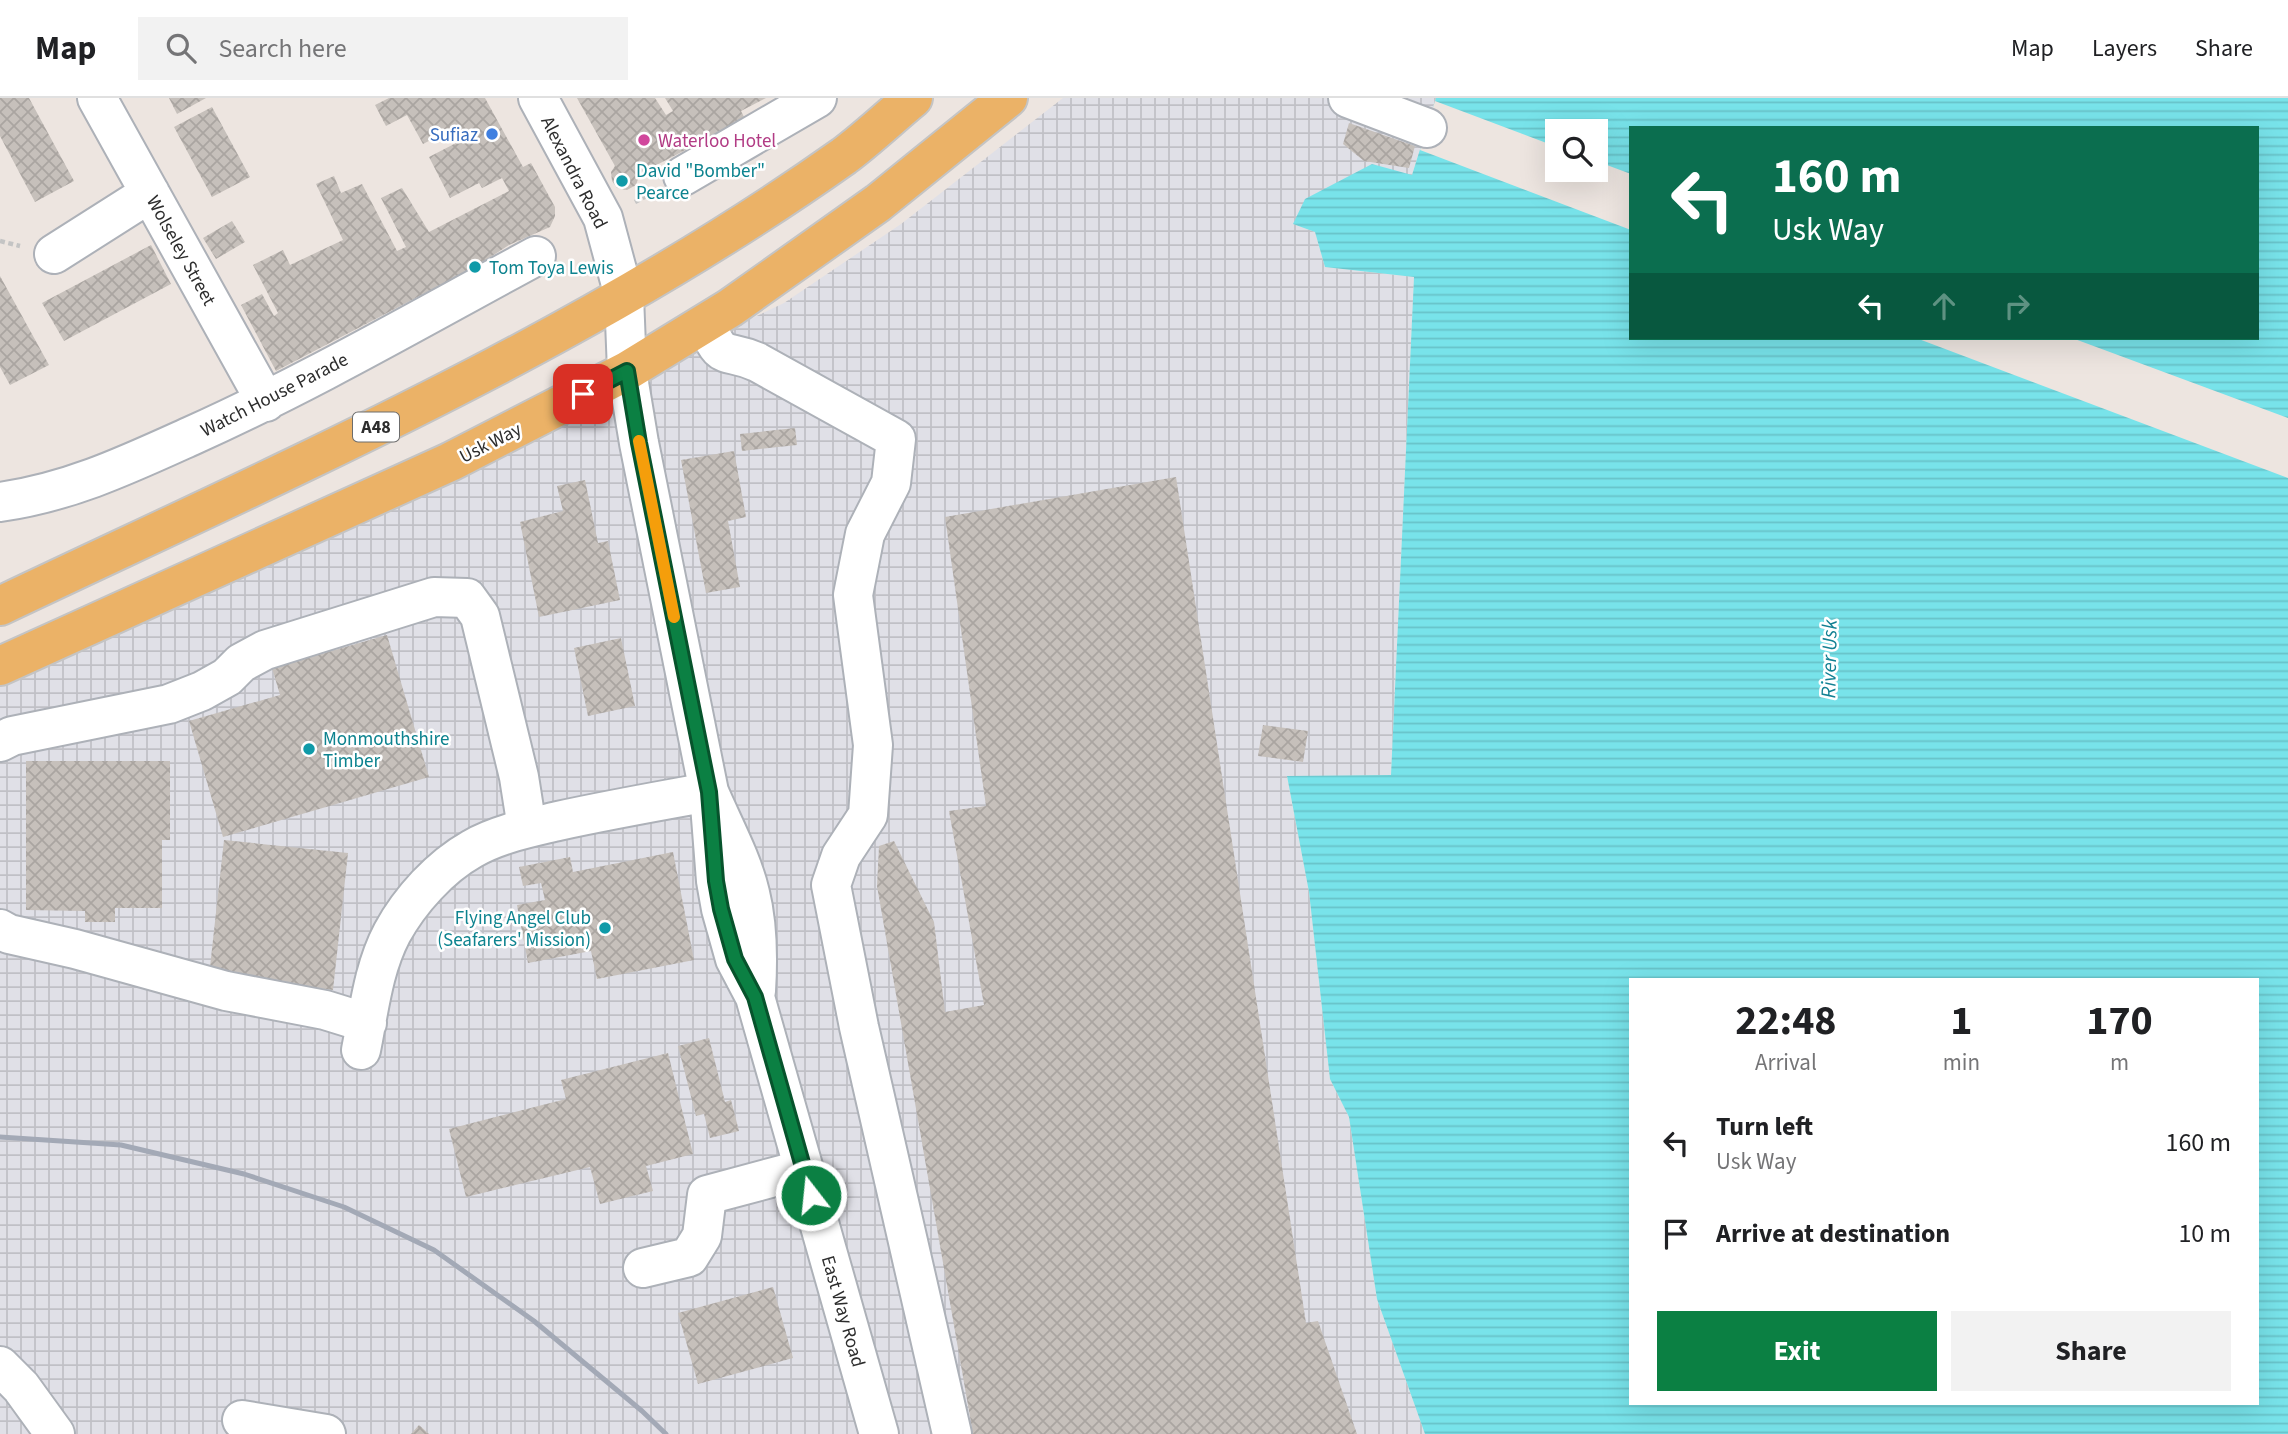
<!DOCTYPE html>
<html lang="en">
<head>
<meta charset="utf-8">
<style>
  body { margin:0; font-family:"Source Sans 3",sans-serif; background:#f2f2f2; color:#202124; height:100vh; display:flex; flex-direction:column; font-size:26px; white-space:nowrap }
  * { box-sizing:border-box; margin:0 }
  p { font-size:23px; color:#757577 }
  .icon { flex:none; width:38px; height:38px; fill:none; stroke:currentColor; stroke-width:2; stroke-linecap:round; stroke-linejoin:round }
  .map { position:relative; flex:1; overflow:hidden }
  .panel { position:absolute; left:1629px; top:880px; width:630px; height:427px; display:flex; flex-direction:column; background:#fff; border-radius:0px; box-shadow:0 7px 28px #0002 }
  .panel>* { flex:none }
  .guide { position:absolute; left:1629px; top:28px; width:630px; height:214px; border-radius:0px; box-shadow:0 7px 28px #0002; background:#0b6e4f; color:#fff; overflow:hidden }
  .tools { position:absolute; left:1545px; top:21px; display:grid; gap:14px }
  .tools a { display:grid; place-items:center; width:63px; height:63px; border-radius:0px; background:#fff; box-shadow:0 7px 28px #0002; font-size:35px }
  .pin { position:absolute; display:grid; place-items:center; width:60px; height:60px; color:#fff; margin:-30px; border-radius:14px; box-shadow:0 4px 10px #0006 }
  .me { position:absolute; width:77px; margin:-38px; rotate:344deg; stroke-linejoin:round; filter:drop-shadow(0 0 5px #0008) }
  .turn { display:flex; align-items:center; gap:24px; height:147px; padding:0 28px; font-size:32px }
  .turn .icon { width:91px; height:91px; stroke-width:2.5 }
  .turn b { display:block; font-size:49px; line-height:60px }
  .lanes { display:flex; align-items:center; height:66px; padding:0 28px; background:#0003; justify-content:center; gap:35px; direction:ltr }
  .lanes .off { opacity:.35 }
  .eta { display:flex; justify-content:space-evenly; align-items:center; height:119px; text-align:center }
  .eta b { font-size:42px; font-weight:700; line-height:49px }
  .primary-button { display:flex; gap:14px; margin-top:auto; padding:14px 28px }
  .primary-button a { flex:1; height:80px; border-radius:0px; background:#0b8043; color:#fff; font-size:28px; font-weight:700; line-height:80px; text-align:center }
  .primary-button a+a { background:#f2f2f2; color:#202124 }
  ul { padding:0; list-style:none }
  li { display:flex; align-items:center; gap:21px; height:91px; padding:0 28px }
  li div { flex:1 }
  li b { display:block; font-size:26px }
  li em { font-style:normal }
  header { display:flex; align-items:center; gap:42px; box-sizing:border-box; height:98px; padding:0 35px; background:#fff; border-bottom:2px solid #e0e0e0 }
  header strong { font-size:33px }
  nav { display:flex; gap:38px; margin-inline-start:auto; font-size:24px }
  .search { width:490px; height:63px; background:#f2f2f2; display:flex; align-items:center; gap:18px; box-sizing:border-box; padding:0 24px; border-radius:0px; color:#757577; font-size:26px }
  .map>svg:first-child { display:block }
  .industrial { fill:url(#industrial-grid) }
  .water { fill:url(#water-rules); fill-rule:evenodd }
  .pier { fill:#ede5e0 }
  .building { fill:url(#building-cross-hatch) }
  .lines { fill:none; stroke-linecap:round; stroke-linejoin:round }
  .minor-casing { stroke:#adb1b8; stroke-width:42 }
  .major-casing { stroke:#c4c4c4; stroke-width:42 }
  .path { stroke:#c4c4c4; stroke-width:4.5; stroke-dasharray:5 3.5; stroke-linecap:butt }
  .minor { stroke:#fff; stroke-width:38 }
  .major { stroke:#ebb267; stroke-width:38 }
  .rail { stroke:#a3a9b6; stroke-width:5 }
  .route-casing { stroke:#07532c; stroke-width:18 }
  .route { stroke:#0b8043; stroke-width:12 }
  .slow { stroke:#f59e0b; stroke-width:12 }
  .shop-dot { fill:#3f7fe0; stroke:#fff; stroke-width:2.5 }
  .hotel-dot { fill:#d1479c; stroke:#fff; stroke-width:2.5 }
  .culture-dot { fill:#0f9aa8; stroke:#fff; stroke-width:2.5 }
  .labels { text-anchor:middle; stroke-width:5; stroke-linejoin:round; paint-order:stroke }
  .shield { fill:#fff; stroke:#6c6c6c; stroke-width:2 }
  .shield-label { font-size:18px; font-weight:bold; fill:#2d2d2d }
  .shop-label { font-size:19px; fill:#366cbe; stroke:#fff; text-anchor:end }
  .hotel-label { font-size:19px; fill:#b23c85; stroke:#fff; text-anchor:start }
  .culture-label { font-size:19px; fill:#0d838f; stroke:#fff; text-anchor:start }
  .street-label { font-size:19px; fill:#2d2d2d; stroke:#fff }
  .water-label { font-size:21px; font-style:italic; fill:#138193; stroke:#fff }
</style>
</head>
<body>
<header>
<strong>Map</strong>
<div class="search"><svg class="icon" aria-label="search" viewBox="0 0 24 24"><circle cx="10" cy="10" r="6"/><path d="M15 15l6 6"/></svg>Search here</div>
<nav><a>Map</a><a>Layers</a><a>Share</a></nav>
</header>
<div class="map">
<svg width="2288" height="1336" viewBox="0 0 2288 1336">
  <defs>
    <pattern id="industrial-grid" width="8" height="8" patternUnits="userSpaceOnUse" patternTransform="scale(1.75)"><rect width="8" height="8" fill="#e0e0e7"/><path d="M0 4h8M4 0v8" fill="none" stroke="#c0c0c6"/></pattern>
    <pattern id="water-rules" width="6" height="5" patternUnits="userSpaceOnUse" patternTransform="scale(1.75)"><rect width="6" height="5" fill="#78e3ea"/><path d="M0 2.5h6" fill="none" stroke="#68c3c9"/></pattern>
    <pattern id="building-cross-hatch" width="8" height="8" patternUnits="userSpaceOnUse" patternTransform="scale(1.75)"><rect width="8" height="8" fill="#c6c0bb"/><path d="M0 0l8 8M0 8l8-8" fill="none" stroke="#aaa5a1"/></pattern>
  </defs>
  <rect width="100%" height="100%" fill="#ede5e0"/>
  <path class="industrial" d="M1063,0H1436L1412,77L1293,126L1315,134L1325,169L1414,179L1391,677L1287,679L1309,794L1330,981L1349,1019L1377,1201L1425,1336H0V569L450,364L784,205L901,126Z"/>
  <path class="water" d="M1436,0H2288V1336H1425L1377,1201L1349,1019L1330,981L1309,794L1287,678L1391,677L1414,179L1325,169L1315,134L1293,126L1305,101L1372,66L1412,77ZM1631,30H2258V240H1631ZM1558,33H1596V72H1558ZM1631,882H2258V1306H1631Z"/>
  <path class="pier" d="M1435,3L1557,49L1558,72H1596V63L1631,76V132L1420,52Z
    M1916,240H2072L2288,320V380Z"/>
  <path class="building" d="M0,0H29L74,83L35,104L0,38Z
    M169,0H206L177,16Z
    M389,0H485L523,69L531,65L555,109V118L550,129L509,147L475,169L276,273L241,207L262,196L274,218L278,215L253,167L283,152L290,167L343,142L316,86L334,78L341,95L362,86L397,153L406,149L381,100L402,90L429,134L509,93L502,80L482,90L479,85L450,100L429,59L458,44L452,31L423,46L407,17L386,28L375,7Z
    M577,0H655L666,17L673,13L665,0H766L741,13L745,21L645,73L639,78L636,87L627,92L617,90L612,83L611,74L615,68Z
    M212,9L250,79L212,99L174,29Z
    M1349,25L1415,48L1409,70L1364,63L1343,46Z
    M232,123L245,144L216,161L203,140Z
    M151,147L171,186L64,243L42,205Z
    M0,178L49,267L10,287L0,269Z
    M795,330L797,347L742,353L740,336Z
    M734,353L746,419L728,423L740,489L706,495L681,362Z
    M1176,379L1306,1225L1318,1223L1357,1336H973L877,788L879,748L894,743L934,824L945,914L984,907L949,713L986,708L945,419Z
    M585,382L598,445L608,443L620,502L539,519L520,424L563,413L557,388Z
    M387,537L429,679L223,739L189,623L280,597L272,570Z
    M621,540L635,608L588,618L574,550Z
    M1263,627L1308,633L1303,664L1258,658Z
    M26,663H170V742H162V810H115V824H85V813L26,812Z
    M224,742L348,755L333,892L209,878Z
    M673,754L694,862L597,881L591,853L528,865L517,807L545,802L541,785L523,788L519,769L570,759L573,774Z
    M709,940L725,1004L731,1002L739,1033L710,1040L704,1016L696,1018L678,948Z
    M668,955L693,1056L646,1068L653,1093L600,1106L590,1069L466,1099L449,1031L566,1001L561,982Z
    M773,1189L793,1260L698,1286L678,1215Z
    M419,1327L429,1336H411Z"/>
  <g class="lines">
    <g class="minor-casing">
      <path id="minor" d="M97,0L266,304
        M538,0L603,120L624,198L627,273L639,345L709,694L716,783L721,811L735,861L755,899L879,1336
        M1348,0L1427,30
        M683,78L817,0
        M54,156L150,95
        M706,226C723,266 723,249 757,264L896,341L891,385L865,436L853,497L873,647L868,717L841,758L831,787L859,929L952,1336
        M0,404C70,394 127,367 191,338C309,285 421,220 536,158
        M0,644L12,638L169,606L202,593L227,579L241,565L265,552L434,499L467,500L480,518L519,679L527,730
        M0,831L9,836L75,851L226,893L325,912L367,925
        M361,952C369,913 373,871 392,835C410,802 440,769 472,751C498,736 529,730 558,723C608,712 659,703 709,694C723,727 742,761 750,795C758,827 758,861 756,893
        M643,1170L689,1159L702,1138L707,1097L804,1071
        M0,1268L21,1289L55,1336
        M242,1322L326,1336"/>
    </g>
    <g class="major-casing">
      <path id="major" d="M0,508C288,371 583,243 844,58C868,40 890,19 913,0
        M0,568L450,364L627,273L730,210L878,105L1008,0"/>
    </g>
    <path class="path" d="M635,104L652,95
      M0,143L20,148"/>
    <use href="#minor" class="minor"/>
    <use href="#major" class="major"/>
    <path class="rail" d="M0,1039L121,1047L244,1076L344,1109L434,1152L534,1223L642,1313L666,1336"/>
  </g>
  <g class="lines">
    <g class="route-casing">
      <path id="route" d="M583,296L627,273L639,345L709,694L716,783L721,811L735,861L755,899L811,1097"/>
    </g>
    <use href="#route" class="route"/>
    <path class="slow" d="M639,343L674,519"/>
  </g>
  <circle class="shop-dot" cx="492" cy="36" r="7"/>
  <circle class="hotel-dot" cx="644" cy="42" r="7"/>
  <g class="culture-dot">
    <circle cx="622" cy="83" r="7"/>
    <circle cx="475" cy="169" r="7"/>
    <circle cx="309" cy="651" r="7"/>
    <circle cx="605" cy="830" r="7"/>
  </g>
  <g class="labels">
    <rect class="shield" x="353" y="314.5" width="46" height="29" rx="5"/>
    <g class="shield-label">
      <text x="376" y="335">A48</text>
    </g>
    <g class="shop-label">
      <text x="478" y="43">Sufiaz</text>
    </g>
    <g class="hotel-label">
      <text x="658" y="49">Waterloo Hotel</text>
    </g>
    <g class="culture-label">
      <text x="636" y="79">David "Bomber"<tspan x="636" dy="22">Pearce</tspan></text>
      <text x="489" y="176">Tom Toya Lewis</text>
      <text x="323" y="647">Monmouthshire<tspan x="323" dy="22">Timber</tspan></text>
      <text x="591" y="826" text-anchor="end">Flying Angel Club<tspan x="591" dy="22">(Seafarers' Mission)</tspan></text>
    </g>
    <g class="street-label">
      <text transform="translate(575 74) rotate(63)" y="7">Alexandra Road</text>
      <text transform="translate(182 152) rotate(61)" y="7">Wolseley Street</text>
      <text transform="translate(274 296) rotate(-27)" y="7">Watch House Parade</text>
      <text transform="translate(490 344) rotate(-27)" y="7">Usk Way</text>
      <text transform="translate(844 1213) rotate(74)" y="7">East Way Road</text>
    </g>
    <g class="water-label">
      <text transform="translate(1829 561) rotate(-89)" y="7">River Usk</text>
    </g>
  </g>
</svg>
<div class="tools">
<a><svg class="icon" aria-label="search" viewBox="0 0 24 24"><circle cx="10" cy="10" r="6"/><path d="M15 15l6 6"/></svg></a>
</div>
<div class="pin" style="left:583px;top:296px;background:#d93025"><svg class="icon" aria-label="arrive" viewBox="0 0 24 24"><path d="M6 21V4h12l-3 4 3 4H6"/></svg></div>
<svg class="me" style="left:811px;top:1097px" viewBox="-20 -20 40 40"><circle r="17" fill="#0b8043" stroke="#fff" stroke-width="3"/><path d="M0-11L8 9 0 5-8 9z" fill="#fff"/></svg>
<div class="guide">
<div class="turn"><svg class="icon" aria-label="left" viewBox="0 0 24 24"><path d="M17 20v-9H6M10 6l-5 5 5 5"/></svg><div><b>160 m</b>Usk Way</div></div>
<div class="lanes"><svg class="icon" aria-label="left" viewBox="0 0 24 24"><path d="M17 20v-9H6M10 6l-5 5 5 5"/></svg><svg class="icon off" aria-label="ahead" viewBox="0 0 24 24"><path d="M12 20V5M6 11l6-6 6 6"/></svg><svg class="icon off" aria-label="right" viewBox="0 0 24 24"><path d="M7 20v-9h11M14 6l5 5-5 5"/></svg></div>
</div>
<section class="panel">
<div class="eta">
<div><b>22:48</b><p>Arrival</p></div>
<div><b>1</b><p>min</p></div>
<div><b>170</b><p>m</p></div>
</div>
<ul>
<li><svg class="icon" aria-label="left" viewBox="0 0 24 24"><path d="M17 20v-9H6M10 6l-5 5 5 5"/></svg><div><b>Turn left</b><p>Usk Way</p></div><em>160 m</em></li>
<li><svg class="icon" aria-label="arrive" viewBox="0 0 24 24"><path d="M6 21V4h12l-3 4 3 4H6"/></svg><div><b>Arrive at destination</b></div><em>10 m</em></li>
</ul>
<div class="primary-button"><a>Exit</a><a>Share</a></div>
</section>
</div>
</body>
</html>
